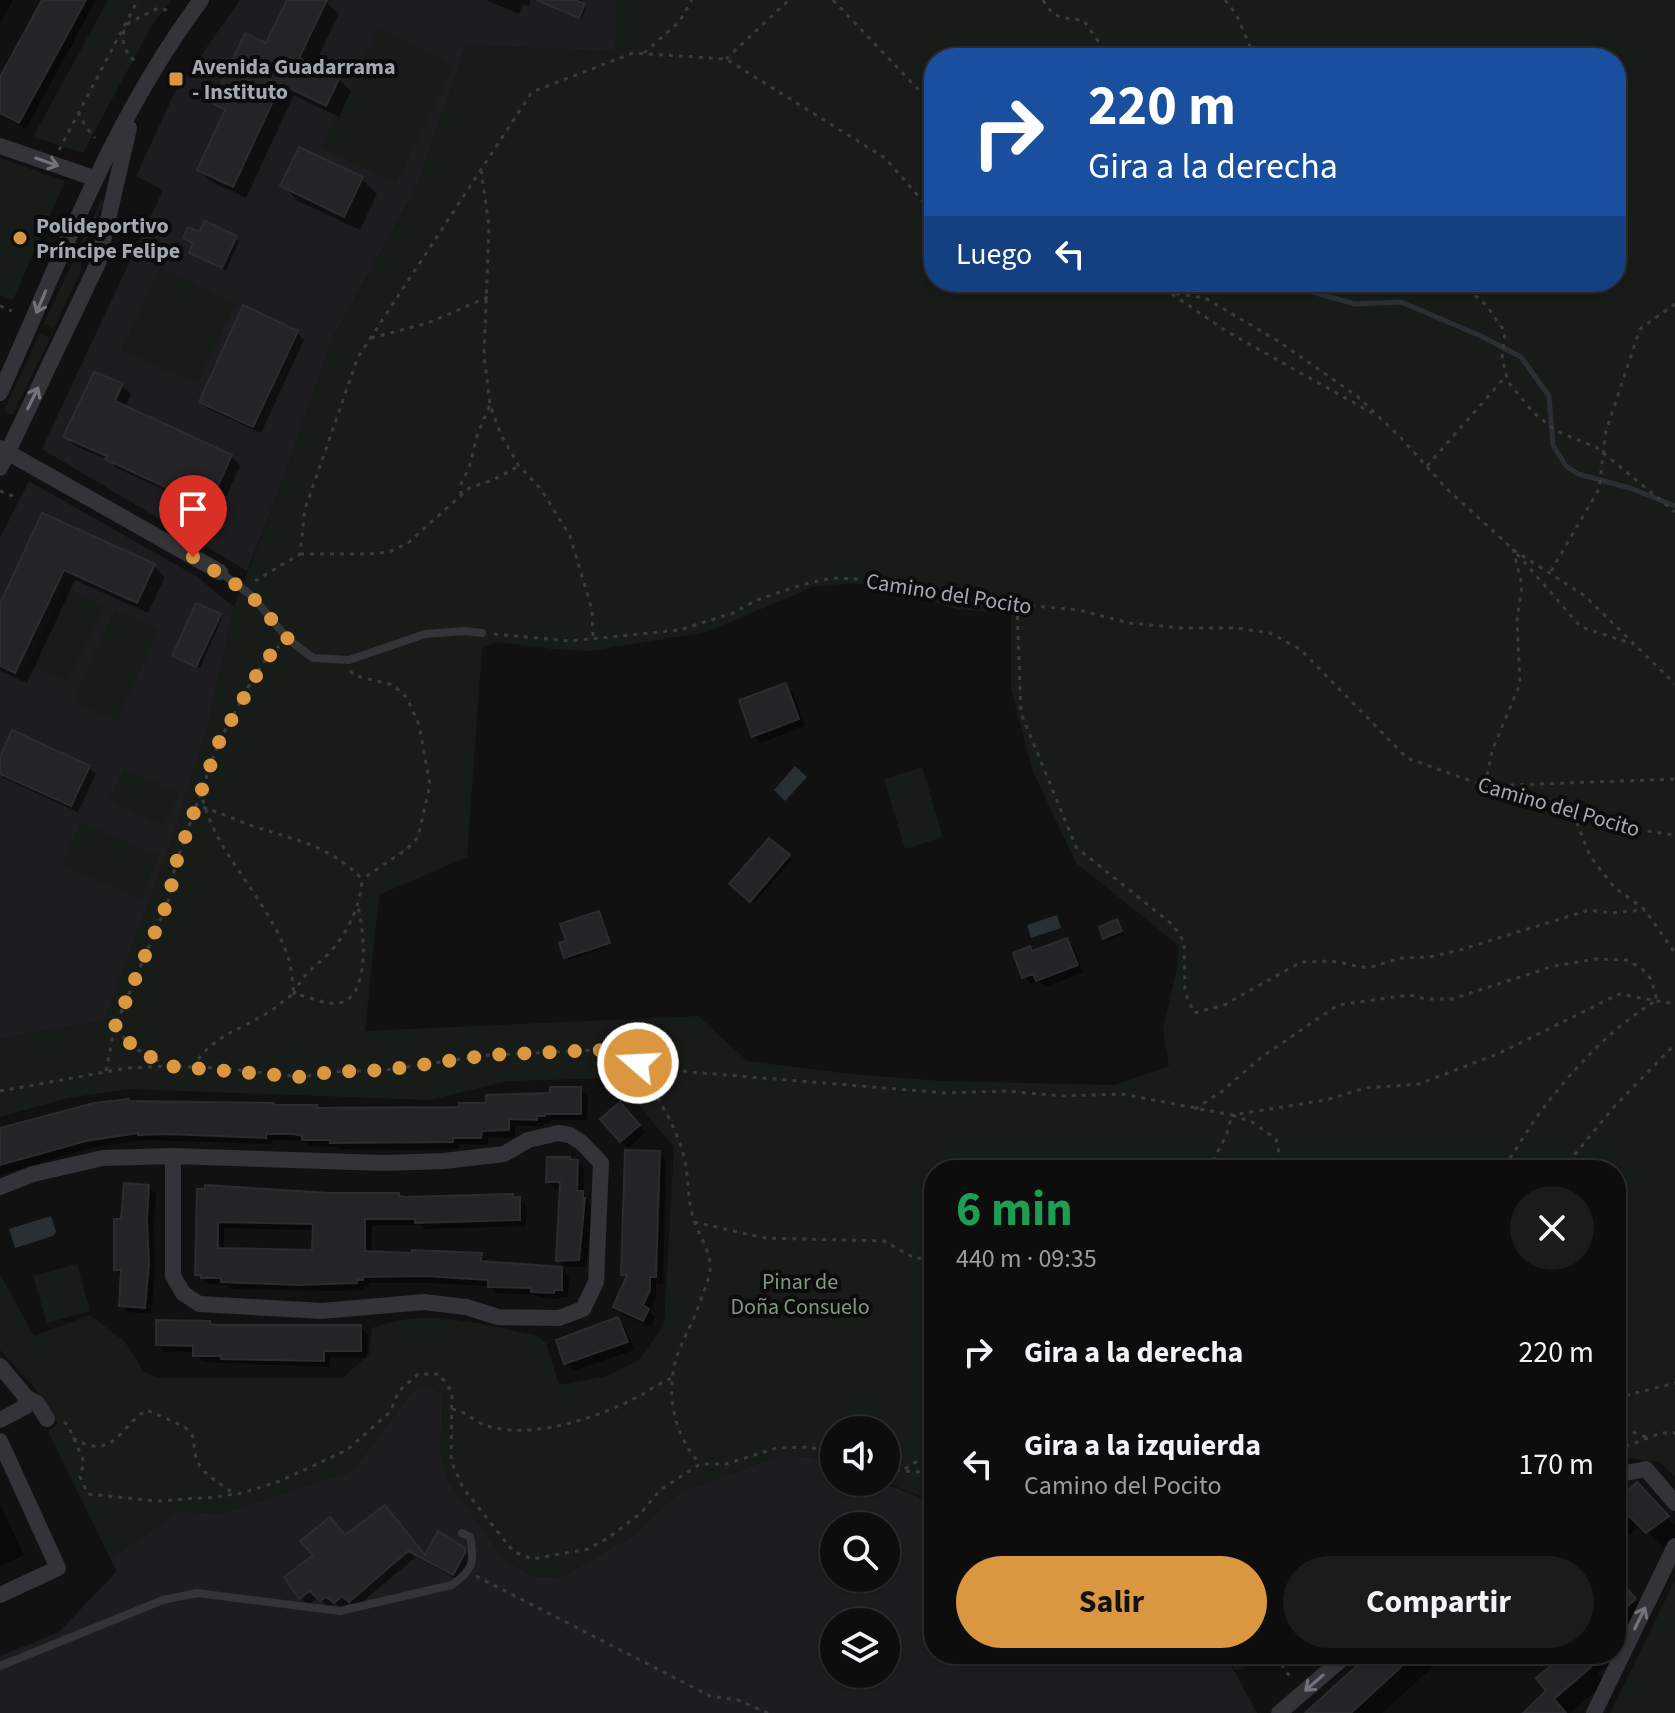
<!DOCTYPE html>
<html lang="es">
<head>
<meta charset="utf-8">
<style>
  body { margin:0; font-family:"Source Sans 3",sans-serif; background:#1b1b1c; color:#f1f3f6; height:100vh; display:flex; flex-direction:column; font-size:30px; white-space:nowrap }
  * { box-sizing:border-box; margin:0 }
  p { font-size:26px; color:#9a9c9e }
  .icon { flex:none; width:44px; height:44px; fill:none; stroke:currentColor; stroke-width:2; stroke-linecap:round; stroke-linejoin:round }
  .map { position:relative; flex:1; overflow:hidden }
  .sheet { position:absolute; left:924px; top:1160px; width:702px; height:504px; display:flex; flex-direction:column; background:#0d0d0e; border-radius:32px; box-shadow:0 2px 6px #0004,0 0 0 2px #2d2d2e }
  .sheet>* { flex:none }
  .hud { position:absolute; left:924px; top:48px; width:702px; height:244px; border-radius:32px; box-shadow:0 2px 6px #0004,0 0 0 2px #2d2d2e; background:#1a4fa0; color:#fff; overflow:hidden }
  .tools { position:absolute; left:820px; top:1416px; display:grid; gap:16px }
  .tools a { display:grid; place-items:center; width:80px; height:80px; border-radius:50%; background:#0d0d0e; box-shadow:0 2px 6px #0004,0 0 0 2px #2d2d2e; font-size:40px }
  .pin { position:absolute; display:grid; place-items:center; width:68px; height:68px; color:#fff; margin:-82px -34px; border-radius:50% 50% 50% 0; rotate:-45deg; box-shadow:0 0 8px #0007 }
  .pin .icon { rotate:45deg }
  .me { position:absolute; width:88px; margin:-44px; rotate:289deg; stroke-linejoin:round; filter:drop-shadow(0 0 6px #0008) }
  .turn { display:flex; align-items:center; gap:28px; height:168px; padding:0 32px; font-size:36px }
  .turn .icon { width:104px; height:104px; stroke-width:2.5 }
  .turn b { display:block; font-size:56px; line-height:68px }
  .then { display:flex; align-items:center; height:76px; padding:0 32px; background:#0003; gap:16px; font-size:30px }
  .round { display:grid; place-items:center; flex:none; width:84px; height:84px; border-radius:42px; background:#1b1b1c }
  .headline { display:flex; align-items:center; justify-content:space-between; height:136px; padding:0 32px }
  h1 { font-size:48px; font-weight:700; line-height:60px; color:#1e9e55 }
  .button { display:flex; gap:16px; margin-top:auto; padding:16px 32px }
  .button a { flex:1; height:92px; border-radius:48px; background:#db9740; color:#111; font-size:32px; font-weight:700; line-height:92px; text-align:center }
  .button a+a { background:#1b1b1c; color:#f1f3f6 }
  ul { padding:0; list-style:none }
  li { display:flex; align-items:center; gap:24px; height:112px; padding:0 32px }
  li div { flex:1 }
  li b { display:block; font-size:30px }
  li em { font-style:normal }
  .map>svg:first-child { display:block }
  .built { fill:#1d1d1f; fill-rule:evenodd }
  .green { fill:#181c18; fill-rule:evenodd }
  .water { fill:#293034 }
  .shadow { fill:#0007; fill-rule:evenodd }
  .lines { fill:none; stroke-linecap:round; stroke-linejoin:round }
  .stream { stroke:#293034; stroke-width:5 }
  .building { fill:#242426; stroke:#2b2c2e; stroke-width:2; fill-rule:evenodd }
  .path { stroke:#393b3e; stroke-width:3; stroke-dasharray:4 6; stroke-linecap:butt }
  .service { stroke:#333437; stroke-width:8 }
  .minor { stroke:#333437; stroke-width:16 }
  .oneway { stroke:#71747a }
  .route { stroke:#db9740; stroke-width:14; stroke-dasharray:0 25.2 }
  .poi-dot { fill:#db9740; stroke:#0c0c0d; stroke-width:3 }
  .labels { text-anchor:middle; stroke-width:8; stroke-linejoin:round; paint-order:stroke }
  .poi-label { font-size:22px; font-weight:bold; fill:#a4a9b1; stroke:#0c0c0d; text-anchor:start }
  .street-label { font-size:22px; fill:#a4a9b1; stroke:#0c0c0d }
  .park-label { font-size:22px; fill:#7e9a7d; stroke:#0c0c0d }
</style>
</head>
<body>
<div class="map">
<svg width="1675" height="1713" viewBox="0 0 1675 1713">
  <rect width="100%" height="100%" fill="#111112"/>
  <path class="built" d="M240,0H617L616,52L466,45L418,185L333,338L277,496L247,571L42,449L163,190L136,176L174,94Z
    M29,481L196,576L234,607L207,730L169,848L105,1020L0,1039V538Z
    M426,1385L443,1394L441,1460L503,1559L535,1577L563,1576L634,1535L678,1493L781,1455L824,1458L834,1462V1482H881L934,1503V1654H1225L1257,1713H0V1656L59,1632L117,1571L110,1558L180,1511L219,1514L352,1471L414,1389ZM834,1526H886V1578H834ZM834,1622H886V1674H834Z"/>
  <path class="green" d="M108,0H172L152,25L83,153L33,137Z
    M617,0H1675V1477L1660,1462L1616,1457V1170H934V1502L885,1482L886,1430H834V1462L824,1458L781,1455L678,1493L634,1535L563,1576L535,1577L503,1559L447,1480L441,1460L443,1394L426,1385L414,1389L352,1471L219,1514L180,1511L110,1558L48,1431L58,1424L34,1387L0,1350V1274L34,1336L90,1315L125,1342L144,1372L158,1378H343L369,1354L372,1328C382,1325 392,1321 402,1320C446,1313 493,1327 535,1335L546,1343L559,1385L607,1376L639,1360L664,1325L674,1147L615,1078L509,1081L429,1100L129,1089L68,1098L0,1117V1039L105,1020L169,848L207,730L234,607L277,496L333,338L418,185L466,45L615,52ZM934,58H1616V282H934ZM853,583L898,590L957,609L1011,614V689L1033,772L1076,863L1178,945L1177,968L1163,1029L1169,1066L1115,1085L941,1081L850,1074L747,1061L698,1016L365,1031L379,895L467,857L482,649L495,642L552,649L590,651L707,632L813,587Z
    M379,28L454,65L396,183L320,148Z
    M0,158L65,181L13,300L0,295Z
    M101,201L104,202L82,249L81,271L54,328L44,323Z
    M160,267L236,303L197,384L121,350Z
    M40,333L50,338L13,414H7L5,408Z
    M64,587L105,606L68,682L29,664Z
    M115,609L159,629L117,721L73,701Z
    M922,767L943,837L905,849L884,779Z
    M124,768L180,794L164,826L109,800Z
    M81,822L159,856L140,899L62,865Z
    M77,1264L90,1311L47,1323L33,1276Z
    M1675,1580V1713H1610Z
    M1225,1654H1277L1236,1671Z"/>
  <path class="water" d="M795,766L807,777L785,801L774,790Z
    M1057,915L1061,928L1031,938L1027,925Z
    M51,1216L56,1232L53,1236L15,1248L9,1229Z"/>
  <path class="shadow" d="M0,0H13L0,24Z
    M44,0H96L26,129L0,115V82Z
    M289,0H324L339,14L313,67L339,79L351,91L339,117L294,95L246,198L212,182L199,170L226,114L214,103L267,46Z
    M486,0H531L529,6L523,4L519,14Z
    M533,0H582L586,8L582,19Z
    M362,179L377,194L360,230L298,201L283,186Z
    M200,235L236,238L239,241L226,270L191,253L195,244L185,238Z
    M297,333L304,340L261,433L208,409L201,402Z
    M95,374L122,385L131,394L125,408L231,456L240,466L218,515L117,468L110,461L75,446L65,437Z
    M43,515L154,566L165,577L148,613L75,580L27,683L0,671V609Z
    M219,616L222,618L200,668L177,658Z
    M786,686L793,693L805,726L761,743L754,736Z
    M0,762L88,767L96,774L78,812L3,778L0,775Z
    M770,840L792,860L754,903L732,884Z
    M599,913L612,945L569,960L566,957Z
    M1117,922L1124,934L1108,941L1105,938Z
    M1067,940L1074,947L1083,973L1045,987L1039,981L1031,984L1024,977L1033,953Z
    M580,1089L588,1096L587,1120H551V1123H543V1126H515V1137L488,1138V1145L459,1144V1149L407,1150L339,1149L337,1147L311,1146L303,1141L272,1140V1144L145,1140L94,1147L0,1175V1131L275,1107H316L319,1110L461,1109Z
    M627,1111L645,1133L628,1148L621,1141Z
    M659,1153L666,1161L663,1284L656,1283V1297L650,1312L655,1317L651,1327L622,1314L615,1306L628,1278L623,1274Z
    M572,1161L577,1162L584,1169V1195L592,1207L586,1267H565L558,1260L562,1189H555L548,1181Z
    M149,1187L156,1194L154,1227L155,1272L151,1314L128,1312L121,1305L123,1276L116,1269L123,1221Z
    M199,1191L398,1195L402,1198L512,1196L527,1206L526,1226L424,1229L421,1225H372L371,1253L481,1255L489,1263L562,1269L569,1276L568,1297H561V1299L540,1298L536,1295L497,1293L490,1286L432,1283H369V1287H363V1290L335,1291L231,1289L227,1285L210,1284L197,1274ZM224,1228L314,1230L312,1253L224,1250Z
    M618,1320L625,1327L634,1350L573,1371L566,1363L558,1341Z
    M212,1327H360L368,1335L367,1358L330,1357V1367L202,1362L195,1352H165L158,1345Z
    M1637,1485L1675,1525V1538L1663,1547L1641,1525L1616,1546V1504Z
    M0,1504L24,1555L0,1566Z
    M385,1507L426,1557L463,1549L471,1557L460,1581L416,1557L355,1608L350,1602L342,1609L335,1603L328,1607L319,1597L308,1605L301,1598L345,1538Z
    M1616,1576L1649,1615L1634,1645L1598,1673L1605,1683L1570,1713H1526L1548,1692L1569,1654H1616Z
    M1373,1654H1447L1382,1713H1308Z"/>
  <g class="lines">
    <path class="stream" d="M1277,282L1355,304L1401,302L1481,336L1521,357L1549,396L1553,445L1566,466L1578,474L1630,488L1675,506"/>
  </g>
  <path class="building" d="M42,0H86L19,123L0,113V77Z
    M287,0H327L299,58L340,77L326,106L281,84L233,187L197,170L225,110L212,103L245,33L266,43Z
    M536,0H576L585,4L579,18Z
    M299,147L363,177L344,217L280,186Z
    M205,221L237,236L222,268L189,253L193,243L183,238L188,227L199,232Z
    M243,305L298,331L253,427L199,402Z
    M94,372L123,383L115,401L232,455L208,507L105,459L107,456L63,437Z
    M42,513L155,564L137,603L64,570L15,673L0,666V604Z
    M196,603L221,614L196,667L172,656Z
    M786,683L799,719L752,737L739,700Z
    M12,730L90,766L71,806L0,774V757Z
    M769,838L790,855L750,902L729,884Z
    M599,911L610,943L564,958L559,943L566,941L560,924Z
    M1117,919L1122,931L1103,939L1099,927Z
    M1067,938L1078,965L1036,981L1033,974L1022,978L1013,953L1030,946L1032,951Z
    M550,1087H581V1114H545V1116H537V1120L509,1119V1130L482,1131L481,1138H453V1142L330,1143V1140H302V1136L294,1134H266V1138L166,1134L138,1135V1133L86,1141L0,1165V1128L94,1103L129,1099V1101L274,1103V1105H317V1108L459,1107V1103H486V1095L550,1093Z
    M620,1102L640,1125L620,1142L600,1119Z
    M625,1150L660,1151L656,1277H650V1290L643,1305L649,1309L643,1321L613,1307L627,1275H621Z
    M547,1157H570V1159L578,1160L577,1191H583V1198H585L579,1260L556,1261L560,1182H546Z
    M124,1183L149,1185L147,1219L149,1264L145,1308L119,1306L121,1270H114V1219H121Z
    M205,1185L330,1193H399V1196L406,1197L513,1194V1197H520V1220L415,1223V1219H365V1251L412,1253V1250L482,1253L481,1261L562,1267V1290H554V1293L531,1292V1288L488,1287V1280L424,1276L363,1277V1280H357V1283L297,1285L221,1282V1278H201V1275H195L197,1189H205ZM218,1222L313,1224L312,1250L218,1248Z
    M618,1317L628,1342L564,1364L556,1340Z
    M156,1320L210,1321V1324L215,1325H361V1351H324V1361L221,1359V1356H193V1346L156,1345Z
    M1637,1482L1669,1516L1646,1533L1624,1511L1616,1518V1501Z
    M385,1505L425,1555L438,1531L465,1548V1553L453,1575L408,1551L349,1602L342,1596L334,1603L326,1597L320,1601L310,1591L299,1599L284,1577L313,1555L300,1541L330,1517L345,1535Z
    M1616,1575L1636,1599L1616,1616Z
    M1370,1654H1415L1351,1713H1305Z
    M1566,1654H1581L1591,1667L1554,1699L1566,1713H1523L1546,1691L1536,1678Z"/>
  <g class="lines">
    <path class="path" d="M833,0L934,106
      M1043,0C1056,22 1062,16 1084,21L1101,45L1105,58
      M1225,0L1236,14L1255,58
      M127,24L156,9L167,10
      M124,30C121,44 125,52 136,62
      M644,53L679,22L692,0
      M726,59L789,0
      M78,112L85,126L95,138
      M59,150L138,0
      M481,170L489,226L484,355L490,405L501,435L519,466L541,489L570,536L592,610L593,637
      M1078,282L1089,288L1145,289L1205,298L1278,341L1357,396L1401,438L1447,489L1515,551L1585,596L1675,684
      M1460,282L1486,305L1505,332L1502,358L1508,382L1533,412L1556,431L1596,447L1675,512
      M1172,294L1226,331L1372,413
      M0,306L12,311
      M371,338L428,323L488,297
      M1427,466L1506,376
      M0,491L15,497
      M461,495V484L469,468L477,436L490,405
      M1513,549L1522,585L1517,621L1520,684L1492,751L1485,786L1675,779
      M300,554H369L389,552L408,543L469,488L493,480L519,466
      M1517,554L1581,627L1633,644
      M1551,571L1599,489L1606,431L1640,329L1675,304
      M255,581L300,554L305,509L358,357L532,92L633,53L726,59L885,158L934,214
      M1017,606L1021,713L1076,847L1173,925L1184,942L1185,992L1194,1013L1224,1005L1301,962L1331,961L1368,968L1401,958L1429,957L1460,950L1589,910L1610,913L1645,910
      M494,634L569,641L679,630L733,613L757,600L801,585L831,578L882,580L948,598L1079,610L1129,623L1182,628H1237L1270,633L1300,649L1407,758L1485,786L1624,828L1675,835
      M350,671L356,676L393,685L407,698L419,725L430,785L418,837L407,849L364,878
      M203,807C221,813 238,821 256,827C300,842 327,844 362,879C361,904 348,933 330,952C314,969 304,971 294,994C308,996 329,1007 343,1002C371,991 364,926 357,904
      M1573,813L1590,856L1614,887L1645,910L1675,953
      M115,1030L138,1050L164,1064
      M638,1063C654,1093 676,1124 684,1157C689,1177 687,1197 693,1217C698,1235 711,1250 710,1269C710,1280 702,1294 699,1305C693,1322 683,1339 677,1356C665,1394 674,1435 700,1464
      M192,1067C216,1033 237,1032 269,1012C278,1007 284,999 294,994C292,982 292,968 288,957C268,898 215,855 201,793
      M106,1071L114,1029L169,899L175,866L218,744L248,687L265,660L279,646
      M0,1091L128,1068L167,1066L221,1068L301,1077L330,1072L386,1070L489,1055L599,1050L638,1063L690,1072L946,1093L1005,1091L1065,1096L1122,1094L1232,1115L1326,1100L1365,1088L1419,1084L1500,1053L1619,994L1675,1004
      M1195,1109L1221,1092L1263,1056L1338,1005L1409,995L1426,999H1452L1554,966L1596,959L1627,960L1642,969L1651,979L1657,1000C1608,1030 1570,1072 1536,1118C1524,1135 1514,1154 1501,1170
      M1209,1170L1227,1133L1232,1115L1252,1122L1276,1139L1283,1170
      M1562,1170L1613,1108L1675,1044
      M694,1222L765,1238L884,1241L916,1259L934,1255
      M1616,1398L1675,1383
      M452,1409C469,1412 475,1424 491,1427C538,1439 603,1416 645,1393C654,1387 662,1382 672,1378
      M64,1422L68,1425L84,1462L80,1477L88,1494L157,1501L215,1497L242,1493L280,1481L347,1450L390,1412L399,1391L418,1374H439L452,1392L451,1461L463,1488L513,1551L532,1559L588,1549L608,1538L641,1513L660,1490L700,1464H726L777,1448L808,1447L834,1452
      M1616,1422L1624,1429L1649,1438
      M73,1438C114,1463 121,1424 147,1410L185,1427L194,1438C193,1472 210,1475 234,1494
      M1616,1450L1661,1433H1675
      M905,1469L919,1460L934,1456
      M886,1470L934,1473
      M476,1576L710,1696L738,1700L768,1713
      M1286,1654L1283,1667L1292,1679"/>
    <path class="service" d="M220,572L252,596L288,639L313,658L349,660L425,634L464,631L482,633
      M0,1666L163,1600L197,1593L340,1611L452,1585C473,1570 475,1562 470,1537L462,1533"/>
    <path class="minor" d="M0,146L94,178
      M0,393C61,259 112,119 201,0
      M0,448L220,572
      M0,468L98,263L129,128
      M0,1187L33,1174L103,1158L173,1156L384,1163L444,1161L504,1154L528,1140L558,1133L570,1135L582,1143L601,1163L596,1282L583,1309L559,1318L498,1317L466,1307L424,1302L322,1311L199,1304L183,1293L173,1276V1156
      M0,1366L26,1397L37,1403L47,1419
      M0,1420L25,1407L26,1397
      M0,1441L58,1568L0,1595
      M1616,1475L1646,1469L1675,1503
      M1279,1713L1348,1654
      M1594,1713L1675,1546"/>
  </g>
  <defs><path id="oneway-shaft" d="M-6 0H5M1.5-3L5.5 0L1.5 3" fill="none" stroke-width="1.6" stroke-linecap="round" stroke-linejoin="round" transform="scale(2)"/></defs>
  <g class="oneway">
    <use href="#oneway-shaft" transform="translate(47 162) rotate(19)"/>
    <use href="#oneway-shaft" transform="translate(41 302) rotate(113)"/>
    <use href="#oneway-shaft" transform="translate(33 398) rotate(-64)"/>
    <use href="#oneway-shaft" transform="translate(1640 1618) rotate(-64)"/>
    <use href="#oneway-shaft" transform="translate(1314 1683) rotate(139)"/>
  </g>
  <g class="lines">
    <path class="route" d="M193,557L249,593L288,639L265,660L218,744L175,866L169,899L114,1029L138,1050L167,1066L301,1077L330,1072L386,1070L489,1055L599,1050L638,1063"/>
  </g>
  <g class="poi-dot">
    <rect x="168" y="71" width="16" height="16" rx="4"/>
    <circle cx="20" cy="238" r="8"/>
  </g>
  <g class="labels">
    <g class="poi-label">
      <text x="192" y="74">Avenida Guadarrama<tspan x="192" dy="25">- Instituto</tspan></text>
      <text x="36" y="233">Polideportivo<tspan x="36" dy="25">Príncipe Felipe</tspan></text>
    </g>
    <g class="street-label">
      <text transform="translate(949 593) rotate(9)" y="8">Camino del Pocito</text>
      <text transform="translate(1559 806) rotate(16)" y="8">Camino del Pocito</text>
    </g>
    <g class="park-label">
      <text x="800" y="1289">Pinar de<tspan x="800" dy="25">Doña Consuelo</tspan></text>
    </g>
  </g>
</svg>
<div class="tools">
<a><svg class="icon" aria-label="sound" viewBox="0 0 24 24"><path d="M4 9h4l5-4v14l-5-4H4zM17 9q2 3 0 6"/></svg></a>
<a><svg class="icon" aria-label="search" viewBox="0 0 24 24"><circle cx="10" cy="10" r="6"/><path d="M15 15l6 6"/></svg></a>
<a><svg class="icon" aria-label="layers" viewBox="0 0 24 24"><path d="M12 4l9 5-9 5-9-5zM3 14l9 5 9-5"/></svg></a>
</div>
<div class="pin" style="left:193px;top:557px;background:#d93025"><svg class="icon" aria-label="arrive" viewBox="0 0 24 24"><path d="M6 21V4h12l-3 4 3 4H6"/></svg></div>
<svg class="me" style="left:638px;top:1063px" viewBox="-20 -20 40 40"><circle r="17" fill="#db9740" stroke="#fff" stroke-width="3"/><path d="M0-11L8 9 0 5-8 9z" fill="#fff"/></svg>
<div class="hud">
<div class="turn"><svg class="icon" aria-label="right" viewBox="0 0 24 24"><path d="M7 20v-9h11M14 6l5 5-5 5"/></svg><div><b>220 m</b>Gira a la derecha</div></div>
<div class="then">Luego<svg class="icon" aria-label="left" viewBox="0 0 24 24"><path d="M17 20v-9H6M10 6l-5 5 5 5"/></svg></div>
</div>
<section class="sheet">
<div class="headline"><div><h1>6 min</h1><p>440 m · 09:35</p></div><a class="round"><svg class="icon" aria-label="close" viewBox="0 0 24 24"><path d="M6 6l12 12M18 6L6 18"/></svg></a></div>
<ul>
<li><svg class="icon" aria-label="right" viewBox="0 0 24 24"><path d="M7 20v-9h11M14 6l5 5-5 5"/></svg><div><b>Gira a la derecha</b></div><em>220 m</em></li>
<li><svg class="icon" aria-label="left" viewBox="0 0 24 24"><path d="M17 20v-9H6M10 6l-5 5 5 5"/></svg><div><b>Gira a la izquierda</b><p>Camino del Pocito</p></div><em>170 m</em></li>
</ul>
<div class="button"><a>Salir</a><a>Compartir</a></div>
</section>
</div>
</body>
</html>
